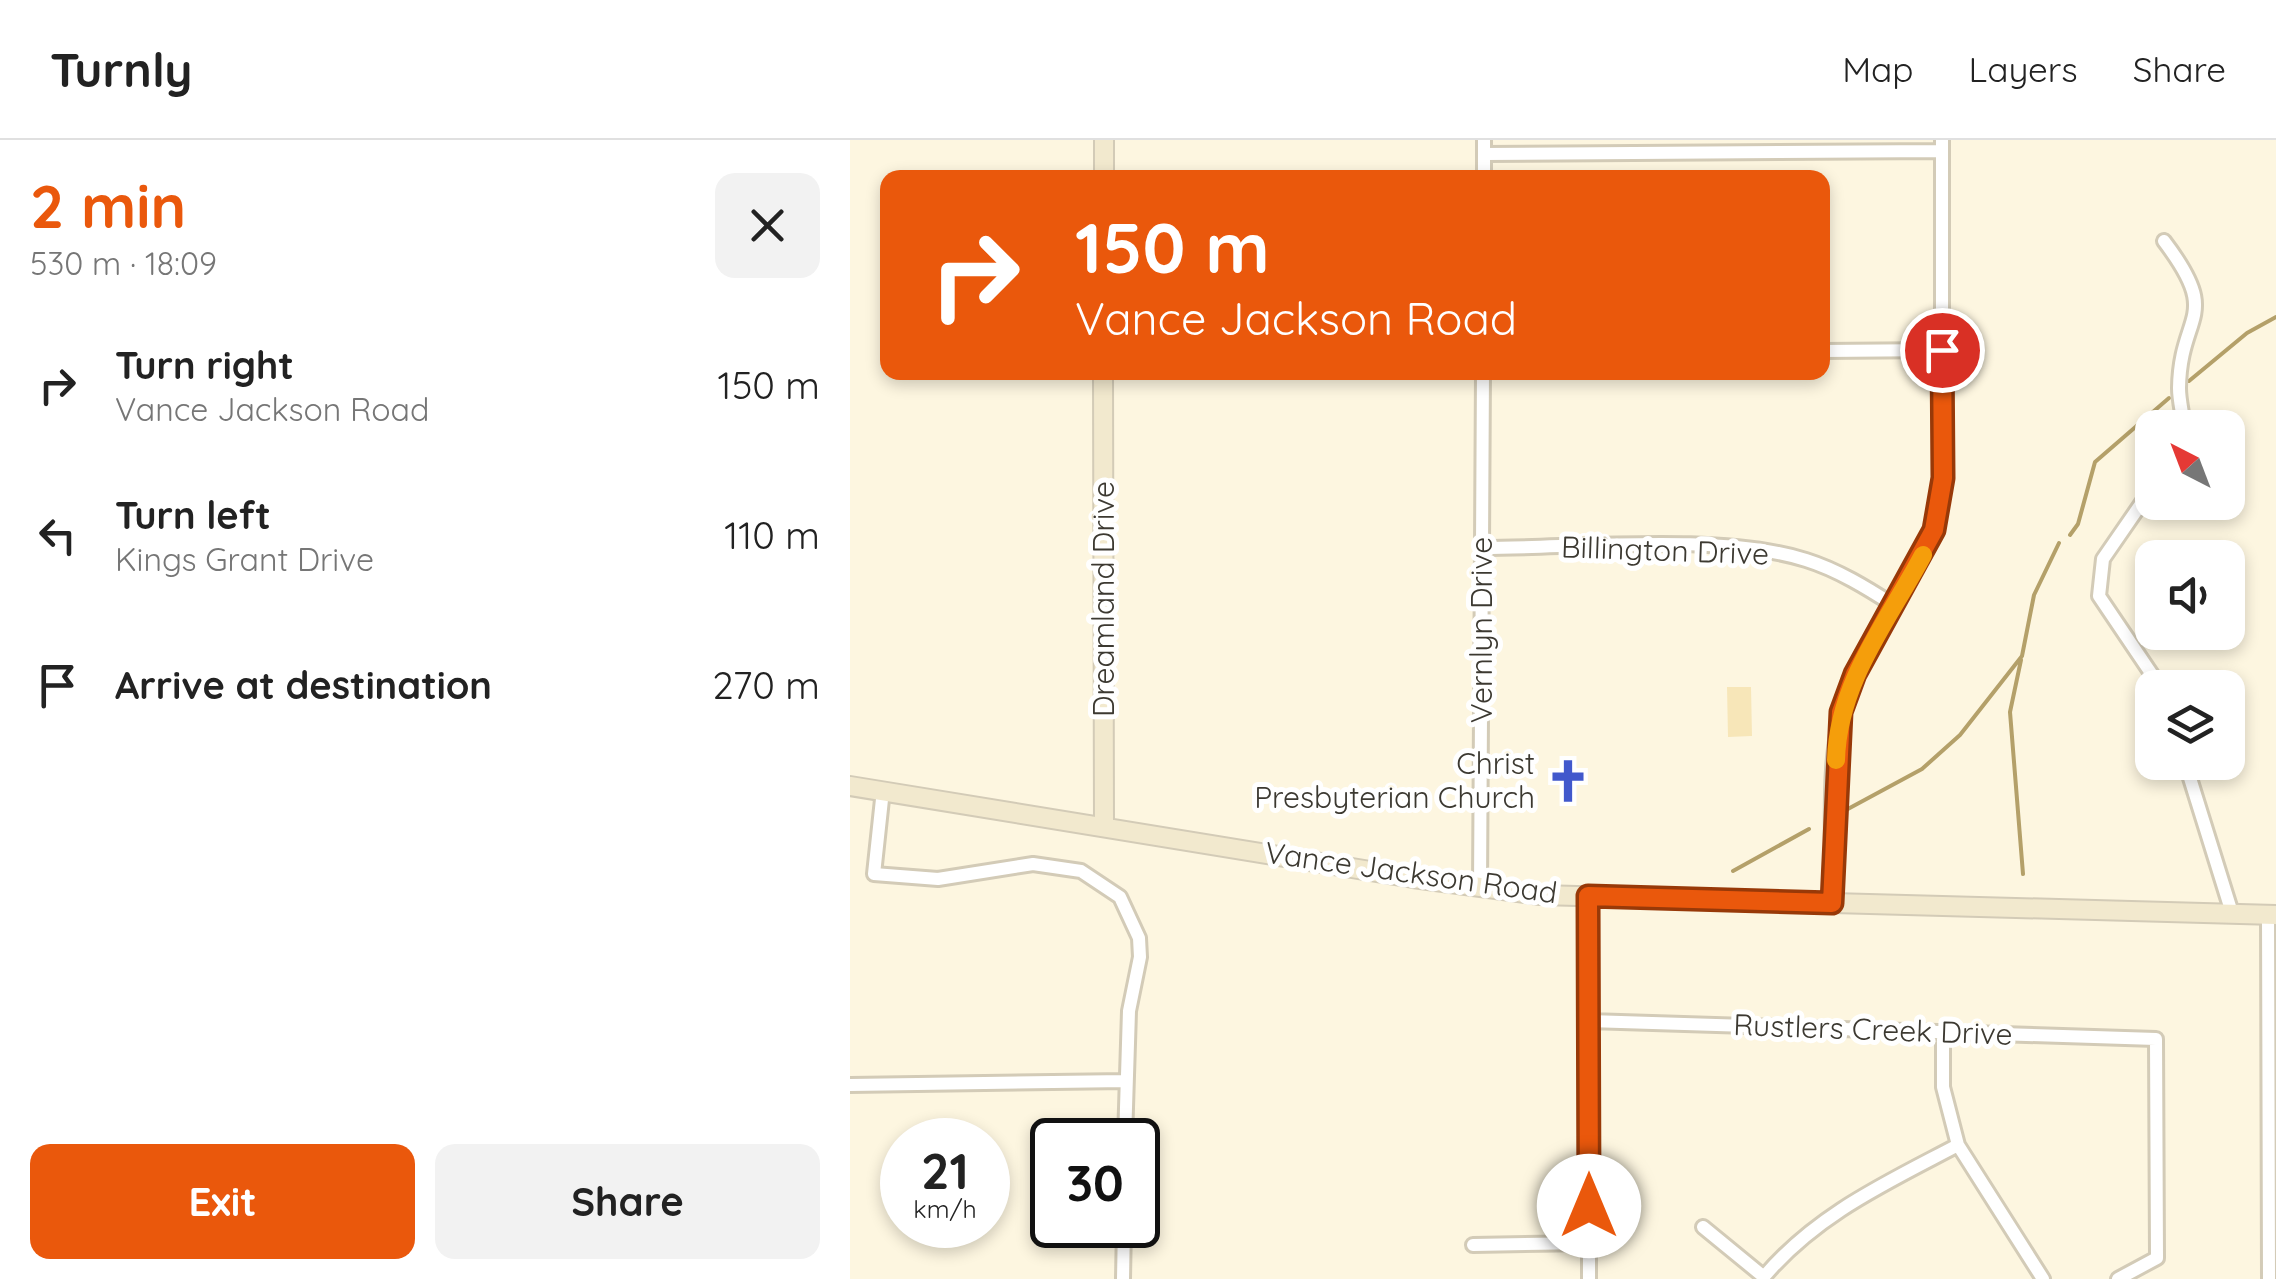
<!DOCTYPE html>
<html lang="en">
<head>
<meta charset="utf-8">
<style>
  body { margin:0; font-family:Quicksand,sans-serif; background:#f2f2f2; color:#222; height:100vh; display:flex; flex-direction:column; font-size:38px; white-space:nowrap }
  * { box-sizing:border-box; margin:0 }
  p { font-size:32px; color:#767676 }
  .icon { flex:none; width:55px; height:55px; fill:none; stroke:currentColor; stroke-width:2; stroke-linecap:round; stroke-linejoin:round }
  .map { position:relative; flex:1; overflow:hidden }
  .drawer { display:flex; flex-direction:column; background:#fff; width:850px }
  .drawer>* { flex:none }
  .banner { position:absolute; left:30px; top:30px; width:950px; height:210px; border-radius:20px; box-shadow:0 5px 15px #0003; background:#ea580c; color:#fff; overflow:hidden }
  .needle { width:65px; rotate:318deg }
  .tools { position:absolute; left:1285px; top:270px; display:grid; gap:20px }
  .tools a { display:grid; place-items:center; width:110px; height:110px; border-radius:20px; background:#fff; box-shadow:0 5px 15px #0003; font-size:50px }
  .speed { position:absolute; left:30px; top:978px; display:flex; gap:20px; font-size:50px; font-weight:700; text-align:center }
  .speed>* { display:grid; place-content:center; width:130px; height:130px; border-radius:50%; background:#fff; box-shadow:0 5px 15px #0003; line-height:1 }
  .speed small { font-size:25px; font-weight:400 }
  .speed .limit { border:5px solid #111; border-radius:15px; background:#fff; color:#111 }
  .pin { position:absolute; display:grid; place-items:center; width:85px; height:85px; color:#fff; margin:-42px; border:5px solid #fff; border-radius:50%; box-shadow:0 2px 10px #0007 }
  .me { position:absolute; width:110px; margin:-55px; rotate:0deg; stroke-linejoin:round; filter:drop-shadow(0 0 8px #0008) }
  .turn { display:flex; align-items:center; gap:35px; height:210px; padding:0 30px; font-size:45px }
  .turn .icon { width:130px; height:130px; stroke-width:2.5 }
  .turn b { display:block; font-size:70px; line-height:85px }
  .round { display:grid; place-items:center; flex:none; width:105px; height:105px; border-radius:20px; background:#f2f2f2 }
  .head { display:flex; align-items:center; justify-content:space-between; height:170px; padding:0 30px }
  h1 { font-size:60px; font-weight:700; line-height:75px; color:#ea580c }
  .action { display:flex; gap:20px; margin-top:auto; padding:20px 30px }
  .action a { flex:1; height:115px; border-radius:20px; background:#ea580c; color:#fff; font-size:40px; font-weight:700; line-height:115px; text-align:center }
  .action a+a { background:#f2f2f2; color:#222 }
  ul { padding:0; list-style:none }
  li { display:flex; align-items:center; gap:30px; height:150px; padding:0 30px }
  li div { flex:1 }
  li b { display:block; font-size:38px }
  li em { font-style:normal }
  header { display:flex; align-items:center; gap:60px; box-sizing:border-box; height:140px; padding:0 50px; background:#fff; border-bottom:2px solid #e0e0e0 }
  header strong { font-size:48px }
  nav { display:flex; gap:55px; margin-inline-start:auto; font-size:35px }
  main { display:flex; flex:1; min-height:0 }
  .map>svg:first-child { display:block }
  .garden { fill:#f7e6b8 }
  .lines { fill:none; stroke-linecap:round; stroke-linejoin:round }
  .stream { stroke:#b4a069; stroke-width:4 }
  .street-casing { stroke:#d3cbb7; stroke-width:18 }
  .secondary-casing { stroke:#d3cbb7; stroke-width:22 }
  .street { stroke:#fff; stroke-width:12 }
  .secondary { stroke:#f2e9ce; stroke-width:18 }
  .route-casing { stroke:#983908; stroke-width:25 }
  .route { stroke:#ea580c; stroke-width:18 }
  .slow { stroke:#f59e0b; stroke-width:18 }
  .labels { text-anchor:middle; stroke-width:10; stroke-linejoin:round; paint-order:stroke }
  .street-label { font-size:30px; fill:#3c3931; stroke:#fff }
  .poi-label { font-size:30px; fill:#3c3931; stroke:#fff; text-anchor:end }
</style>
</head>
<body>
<header>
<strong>Turnly</strong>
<nav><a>Map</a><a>Layers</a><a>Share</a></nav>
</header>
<main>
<section class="drawer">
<div class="head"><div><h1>2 min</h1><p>530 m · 18:09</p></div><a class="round"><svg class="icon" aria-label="close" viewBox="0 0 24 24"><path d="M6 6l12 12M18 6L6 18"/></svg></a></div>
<ul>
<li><svg class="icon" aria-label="right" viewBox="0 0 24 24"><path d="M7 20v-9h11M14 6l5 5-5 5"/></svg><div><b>Turn right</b><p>Vance Jackson Road</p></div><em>150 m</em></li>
<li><svg class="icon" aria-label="left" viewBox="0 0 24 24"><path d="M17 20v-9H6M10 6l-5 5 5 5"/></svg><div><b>Turn left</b><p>Kings Grant Drive</p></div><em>110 m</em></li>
<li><svg class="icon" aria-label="arrive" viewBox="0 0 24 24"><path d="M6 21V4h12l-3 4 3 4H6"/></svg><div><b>Arrive at destination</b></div><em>270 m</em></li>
</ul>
<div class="action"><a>Exit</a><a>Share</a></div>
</section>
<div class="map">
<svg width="1426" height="1139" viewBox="0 0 1426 1139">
  <rect width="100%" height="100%" fill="#fdf6e0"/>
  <path class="garden" d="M877,547H901L902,596L878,597Z"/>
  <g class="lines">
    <path class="stream" d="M1339,241L1397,193L1426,177
      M1220,395L1228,384L1245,322L1319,258
      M1171,520L1160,572L1173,734
      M996,670L1072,629L1110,595L1172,516L1184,455L1209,403
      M883,731L959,689"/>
    <g class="street-casing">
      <path id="street" d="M634,14L1092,11
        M634,38V0
        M1314,101C1373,179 1330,172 1329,248C1329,261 1333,275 1334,288
        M972,211L1093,210
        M1302,348L1253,419L1249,456L1311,548
        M633,408C725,408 871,393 956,420C988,430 1017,448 1045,466
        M1335,622L1382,773
        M33,650L24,734L88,739L183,724L231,731L270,757L289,798L290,817L279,871L275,1000
        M630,748L633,232
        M739,756V1139
        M982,763C984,695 974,613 999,549C1025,481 1080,428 1092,355V0
        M1418,775L1419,1139
        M739,881L1306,899L1307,1118L1268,1139
        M1093,892V947L1108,1005L1193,1139
        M0,945L276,941
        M853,1087L914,1137
        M623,1105L739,1103
        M273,1139L274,1085
        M912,1139C965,1075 1036,1043 1108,1005"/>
    </g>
    <g class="secondary-casing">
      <path id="secondary" d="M254,38V0
        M253,232L254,686
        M0,646L563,738L690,755L1426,775"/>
    </g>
    <use href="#street" class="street"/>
    <use href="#secondary" class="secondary"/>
  </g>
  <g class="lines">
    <g class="route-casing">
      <path id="route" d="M739,1066L738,756L982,763L991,572L1005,534L1084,390L1093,338L1092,210"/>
    </g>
    <use href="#route" class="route"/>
    <path class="slow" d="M986,620C988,542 1038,481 1073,415"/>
  </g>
  <defs>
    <g id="church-bare" transform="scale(3.45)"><path d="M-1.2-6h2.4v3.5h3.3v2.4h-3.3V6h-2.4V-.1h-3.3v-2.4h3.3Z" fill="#4158cc" stroke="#fff" stroke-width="2.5" paint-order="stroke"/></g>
  </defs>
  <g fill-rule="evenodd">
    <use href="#church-bare" x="718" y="641"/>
  </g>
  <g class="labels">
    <g class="street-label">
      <text transform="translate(815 411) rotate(2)" y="10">Billington Drive</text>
      <text transform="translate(254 459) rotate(-90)" y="10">Dreamland Drive</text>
      <text transform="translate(632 490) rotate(-90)" y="10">Vernlyn Drive</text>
      <text transform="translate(561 733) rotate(8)" y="10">Vance Jackson Road</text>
      <text transform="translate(1023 890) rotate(2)" y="10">Rustlers Creek Drive</text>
    </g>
    <g class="poi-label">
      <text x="685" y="634">Christ<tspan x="685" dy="34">Presbyterian Church</tspan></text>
    </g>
  </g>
</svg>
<div class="tools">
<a><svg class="needle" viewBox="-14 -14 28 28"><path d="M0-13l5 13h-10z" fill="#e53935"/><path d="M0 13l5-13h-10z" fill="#767676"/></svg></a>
<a><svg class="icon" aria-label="sound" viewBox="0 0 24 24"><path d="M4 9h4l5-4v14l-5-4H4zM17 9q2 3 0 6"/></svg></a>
<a><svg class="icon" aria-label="layers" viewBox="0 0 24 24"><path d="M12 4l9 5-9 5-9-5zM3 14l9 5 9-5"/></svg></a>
</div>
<div class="speed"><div>21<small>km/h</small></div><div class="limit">30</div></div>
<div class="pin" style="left:1092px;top:210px;background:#d93025"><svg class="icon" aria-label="arrive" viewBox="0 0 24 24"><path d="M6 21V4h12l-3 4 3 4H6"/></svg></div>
<svg class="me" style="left:739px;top:1066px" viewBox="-20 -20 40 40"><circle r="19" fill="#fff"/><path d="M0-13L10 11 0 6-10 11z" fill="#ea580c"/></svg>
<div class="banner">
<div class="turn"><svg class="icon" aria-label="right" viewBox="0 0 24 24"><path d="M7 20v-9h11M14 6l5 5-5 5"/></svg><div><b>150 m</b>Vance Jackson Road</div></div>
</div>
</div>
</main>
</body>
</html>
